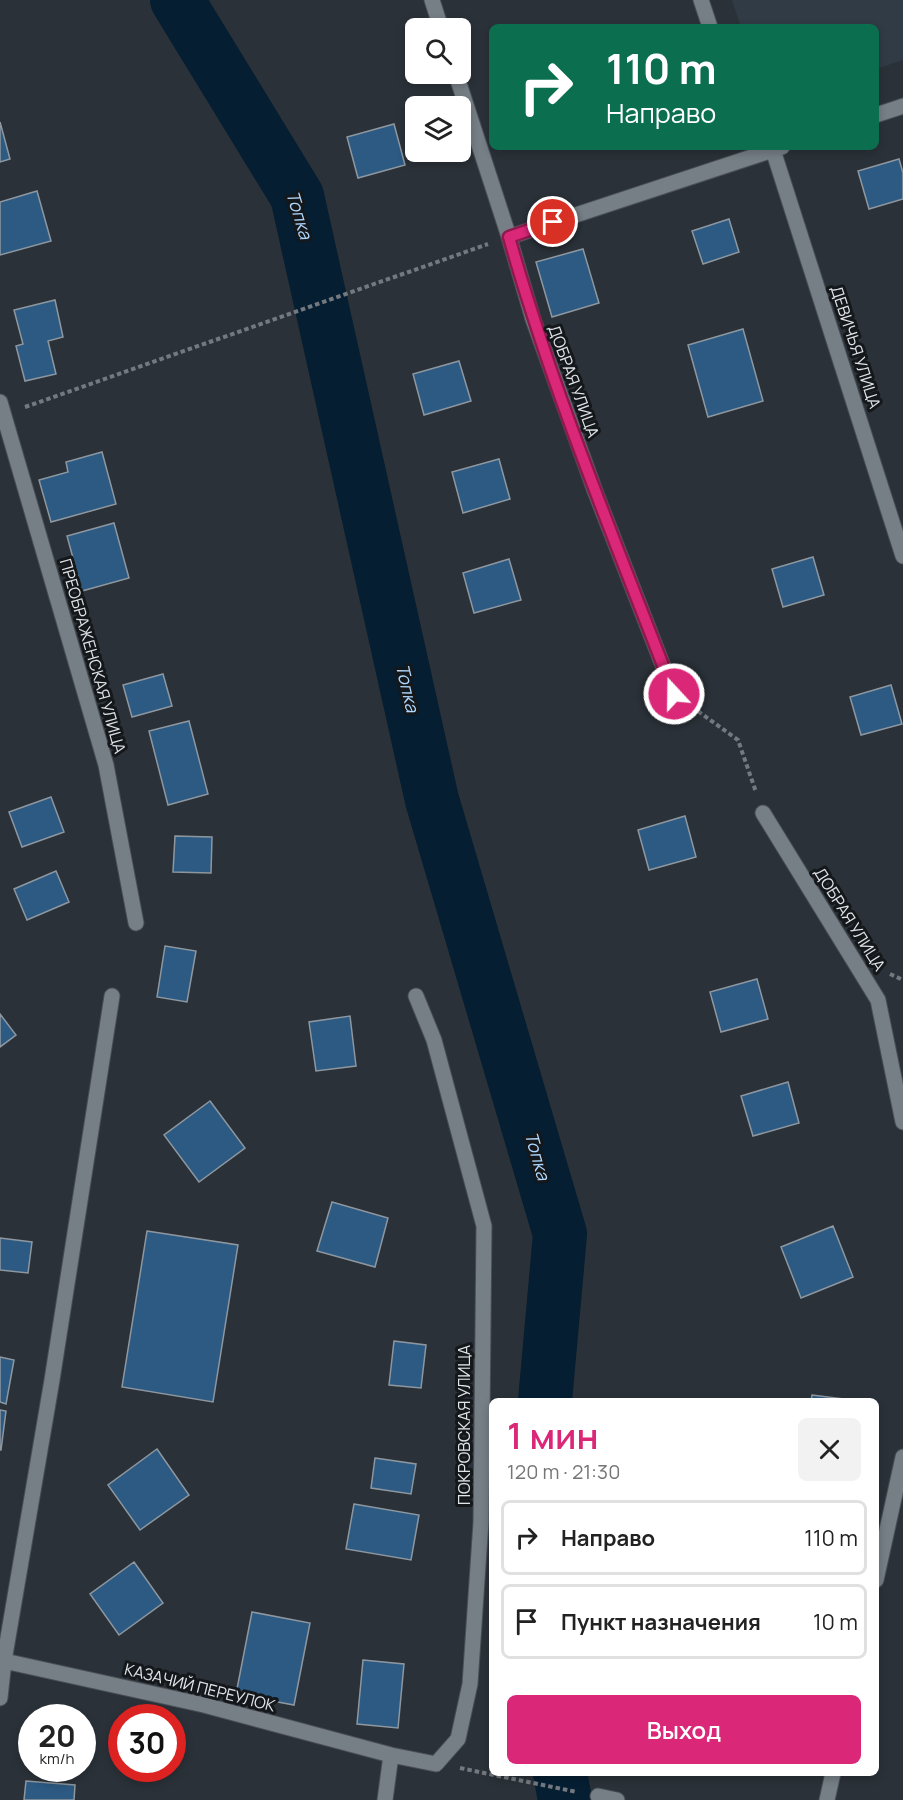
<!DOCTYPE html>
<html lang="ru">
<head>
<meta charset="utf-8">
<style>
  body { margin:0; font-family:Manrope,sans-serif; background:#f2f2f2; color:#222; height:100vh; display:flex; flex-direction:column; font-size:22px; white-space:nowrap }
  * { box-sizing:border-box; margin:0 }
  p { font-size:20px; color:#767676 }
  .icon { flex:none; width:33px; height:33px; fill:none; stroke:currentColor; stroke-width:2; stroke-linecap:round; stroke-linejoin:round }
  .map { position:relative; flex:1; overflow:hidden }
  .drawer { position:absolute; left:489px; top:1398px; width:390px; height:378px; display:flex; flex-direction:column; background:#fff; border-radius:9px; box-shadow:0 3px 9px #0003 }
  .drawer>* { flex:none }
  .hud { position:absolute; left:489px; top:24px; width:390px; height:126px; border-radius:9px; box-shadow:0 3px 9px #0003; background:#0b6e4f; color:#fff; overflow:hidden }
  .buttons { position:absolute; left:405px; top:18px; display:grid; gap:12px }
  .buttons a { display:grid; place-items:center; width:66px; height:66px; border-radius:9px; background:#fff; box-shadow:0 3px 9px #0003; font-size:30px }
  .speed { position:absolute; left:18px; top:1704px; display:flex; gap:12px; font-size:30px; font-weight:700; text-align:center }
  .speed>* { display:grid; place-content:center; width:78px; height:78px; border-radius:50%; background:#fff; box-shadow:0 3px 9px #0003; line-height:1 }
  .speed small { font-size:15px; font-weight:400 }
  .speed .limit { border:9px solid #d22; background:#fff; color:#111 }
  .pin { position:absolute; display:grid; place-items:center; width:51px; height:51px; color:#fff; margin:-26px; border:3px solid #fff; border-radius:50%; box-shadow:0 2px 6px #0007 }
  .me { position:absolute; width:66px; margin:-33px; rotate:339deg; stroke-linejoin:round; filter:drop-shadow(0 0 4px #0008) }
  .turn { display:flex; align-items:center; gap:21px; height:126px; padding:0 18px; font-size:27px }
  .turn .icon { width:78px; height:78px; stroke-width:2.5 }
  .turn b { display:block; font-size:42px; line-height:51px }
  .round { display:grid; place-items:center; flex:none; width:63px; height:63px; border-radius:9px; background:#f2f2f2 }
  .overview { display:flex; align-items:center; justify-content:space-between; height:102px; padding:0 18px }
  h1 { font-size:36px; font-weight:600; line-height:45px; color:#db2777 }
  .primary-button { display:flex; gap:12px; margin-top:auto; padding:12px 18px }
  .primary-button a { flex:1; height:69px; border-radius:9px; background:#db2777; color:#fff; font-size:24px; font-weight:600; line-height:69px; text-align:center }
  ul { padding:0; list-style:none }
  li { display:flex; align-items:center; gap:18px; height:75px; margin:0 12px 9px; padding:0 6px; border:3px solid #e0e0e0; border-radius:9px }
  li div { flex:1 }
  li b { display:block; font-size:22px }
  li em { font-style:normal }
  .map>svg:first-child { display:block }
  .built { fill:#303b46 }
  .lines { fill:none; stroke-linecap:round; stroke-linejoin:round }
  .river { stroke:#051e32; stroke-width:54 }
  .building { fill:#2c5a83; stroke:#8e979f; stroke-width:1.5 }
  .street-casing { stroke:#484e54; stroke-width:17 }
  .path { stroke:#747980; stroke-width:4; stroke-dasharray:4.5 3; stroke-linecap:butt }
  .street { stroke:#767e86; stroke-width:15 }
  .route-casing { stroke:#8e194d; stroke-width:15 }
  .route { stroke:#db2777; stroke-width:10 }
  .labels { text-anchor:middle; stroke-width:6; stroke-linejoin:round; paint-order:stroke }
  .street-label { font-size:16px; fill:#e1e5ea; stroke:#15181b }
  .water-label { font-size:18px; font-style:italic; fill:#afd8fe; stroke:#15181b }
</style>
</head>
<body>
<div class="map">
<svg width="903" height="1800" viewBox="0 0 903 1800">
  <rect width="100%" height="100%" fill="#2a3138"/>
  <path class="built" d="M732,0H903V60L876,69V27H741Z"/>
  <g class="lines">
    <path class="river" d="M177,0L297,196L432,800L560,1234L545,1401
      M560,1773L565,1800"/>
  </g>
  <path class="building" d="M0,122L10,159L0,162Z
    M394,124L405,165L358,178L347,137Z
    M899,159L903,173V199L869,209L858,171Z
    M37,191L51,241L0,255V202Z
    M729,219L739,252L703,264L692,231Z
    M583,249L599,303L552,317L536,262Z
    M55,300L63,337L48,341L56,374L25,381L16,346L23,344L14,310Z
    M743,329L763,401L708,417L688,345Z
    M459,361L471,401L424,415L413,374Z
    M102,452L116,504L51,522L39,480L68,472L66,462Z
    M499,459L510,499L463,513L452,472Z
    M114,523L129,578L82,591L67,536Z
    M813,557L824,595L783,607L772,569Z
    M509,559L521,600L474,613L463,573Z
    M163,674L172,706L132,717L123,685Z
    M891,685L902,724L861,735L850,697Z
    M189,721L208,794L168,805L149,731Z
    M51,797L64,832L22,847L9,812Z
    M685,816L696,857L649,870L638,830Z
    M175,836L212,837L211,873L173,872Z
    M56,871L69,902L27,920L14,889Z
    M165,946L196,951L187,1002L157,997Z
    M757,979L768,1019L721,1032L710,992Z
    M0,1014L16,1035L0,1047Z
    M350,1016L356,1066L316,1071L309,1022Z
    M788,1082L799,1123L753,1136L741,1096Z
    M210,1101L245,1148L199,1182L164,1135Z
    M332,1202L388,1218L375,1267L317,1251Z
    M833,1226L853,1277L801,1298L781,1247Z
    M147,1231L238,1245L213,1402L122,1387Z
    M0,1238L32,1242L28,1273L0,1270Z
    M394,1341L426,1345L421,1388L389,1385Z
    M0,1357L14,1360L6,1404L0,1402Z
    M812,1395L860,1401H811Z
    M0,1410L6,1411L1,1450H0Z
    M157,1449L189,1495L140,1530L108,1485Z
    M375,1458L416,1464L411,1494L371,1488Z
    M354,1504L419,1515L411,1560L346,1549Z
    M134,1562L163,1603L119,1635L90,1594Z
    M252,1612L310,1623L294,1705L236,1694Z
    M363,1660L404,1664L398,1728L357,1724Z
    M26,1781L75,1785L74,1800H24Z"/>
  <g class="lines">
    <g class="street-casing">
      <path id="street" d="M432,0L441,28
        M701,0L710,27
        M456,74L509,237L533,319L595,491L674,694
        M876,115L903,106
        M773,150L903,556
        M509,237L782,147
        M0,402L106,765L136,923
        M763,813L878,1000L903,1122
        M876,1580L903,1457
        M0,1660L204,1705L391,1755
        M0,1698L4,1661L52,1380L112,996
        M598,1796L617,1800
        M385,1800L391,1755L436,1764L458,1739L470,1684L481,1522L484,1226L434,1040L416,996
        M827,1800L833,1773"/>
    </g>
    <path class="path" d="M25,407L488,244
      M692,707L738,740L756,792
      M890,974L903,980
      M460,1768L577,1792"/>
    <use href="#street" class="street"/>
  </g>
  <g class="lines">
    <g class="route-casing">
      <path id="route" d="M553,222L509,237C553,393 616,543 674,694"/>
    </g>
    <use href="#route" class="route"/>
  </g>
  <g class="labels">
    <g class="street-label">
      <text transform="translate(856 347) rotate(72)" y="6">ДЕВИЧЬЯ УЛИЦА</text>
      <text transform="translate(574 381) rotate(70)" y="6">ДОБРАЯ УЛИЦА</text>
      <text transform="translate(93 656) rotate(74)" y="6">ПРЕОБРАЖЕНСКАЯ УЛИЦА</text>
      <text transform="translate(850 919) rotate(58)" y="6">ДОБРАЯ УЛИЦА</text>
      <text transform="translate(464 1425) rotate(-90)" y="6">ПОКРОВСКАЯ УЛИЦА</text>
      <text transform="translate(200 1687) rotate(14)" y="6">КАЗАЧИЙ ПЕРЕУЛОК</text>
    </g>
    <g class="water-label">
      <text transform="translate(299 215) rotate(73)" y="6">Топка</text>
      <text transform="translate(407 688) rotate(77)" y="6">Топка</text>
      <text transform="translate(537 1156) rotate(74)" y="6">Топка</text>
    </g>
  </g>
</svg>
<div class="buttons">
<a><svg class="icon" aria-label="search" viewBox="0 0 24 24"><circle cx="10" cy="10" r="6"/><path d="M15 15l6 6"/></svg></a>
<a><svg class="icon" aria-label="layers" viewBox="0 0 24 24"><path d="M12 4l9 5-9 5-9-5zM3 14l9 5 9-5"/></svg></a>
</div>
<div class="speed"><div>20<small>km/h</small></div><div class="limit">30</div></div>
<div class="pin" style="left:553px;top:222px;background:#d93025"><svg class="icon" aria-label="arrive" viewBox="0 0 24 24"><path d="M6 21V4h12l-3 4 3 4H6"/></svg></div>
<svg class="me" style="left:674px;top:694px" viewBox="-20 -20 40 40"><circle r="17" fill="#db2777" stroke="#fff" stroke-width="3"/><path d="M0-11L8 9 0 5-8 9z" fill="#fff"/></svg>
<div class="hud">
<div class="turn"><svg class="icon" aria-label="right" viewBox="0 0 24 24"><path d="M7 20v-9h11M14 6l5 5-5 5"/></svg><div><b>110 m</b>Направо</div></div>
</div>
<section class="drawer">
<div class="overview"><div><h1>1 мин</h1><p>120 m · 21:30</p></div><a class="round"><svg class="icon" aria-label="close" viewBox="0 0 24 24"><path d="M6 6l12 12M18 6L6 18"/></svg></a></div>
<ul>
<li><svg class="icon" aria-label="right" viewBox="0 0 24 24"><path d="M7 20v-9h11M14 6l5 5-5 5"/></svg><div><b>Направо</b></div><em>110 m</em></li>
<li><svg class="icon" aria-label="arrive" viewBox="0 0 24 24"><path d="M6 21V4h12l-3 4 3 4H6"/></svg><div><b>Пункт назначения</b></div><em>10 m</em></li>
</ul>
<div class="primary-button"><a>Выход</a></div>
</section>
</div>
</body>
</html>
